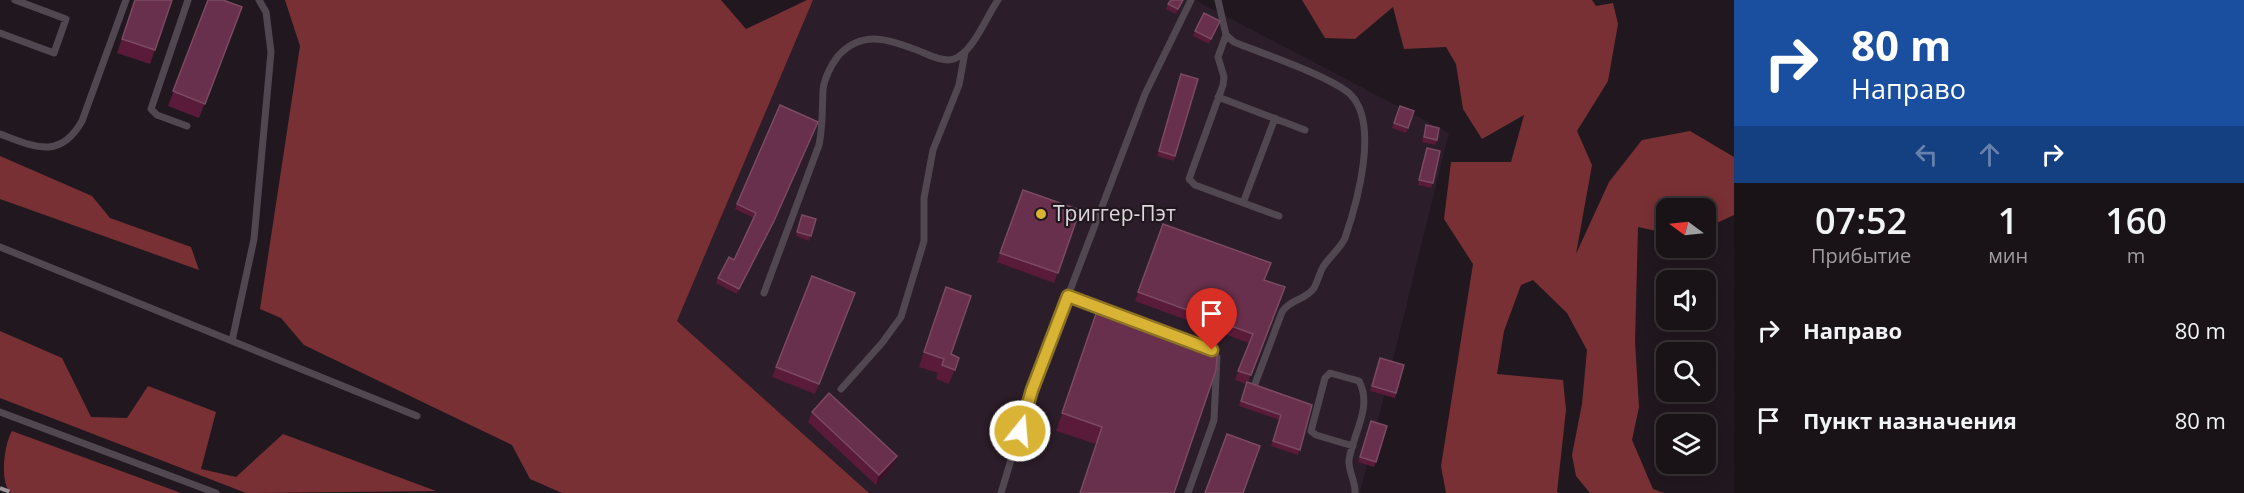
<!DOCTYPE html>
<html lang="ru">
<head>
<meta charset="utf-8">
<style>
  body { margin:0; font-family:"Open Sans",sans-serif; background:#262024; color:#f1f3f6; height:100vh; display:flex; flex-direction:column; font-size:22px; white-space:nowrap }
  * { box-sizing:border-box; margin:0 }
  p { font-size:20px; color:#9f9ea1 }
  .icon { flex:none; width:33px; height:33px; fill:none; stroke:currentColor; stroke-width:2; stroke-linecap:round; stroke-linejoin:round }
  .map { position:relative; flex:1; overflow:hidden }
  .panel { display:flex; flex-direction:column; background:#191217; width:510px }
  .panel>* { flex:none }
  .top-card { background:#1a4fa0; color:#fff; overflow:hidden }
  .needle { width:39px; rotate:285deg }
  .buttons { position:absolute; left:1656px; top:198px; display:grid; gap:12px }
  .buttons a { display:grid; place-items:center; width:60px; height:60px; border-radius:12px; background:#191217; box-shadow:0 3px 15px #0003,0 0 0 2px #373236; font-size:30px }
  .pin { position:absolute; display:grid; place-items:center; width:51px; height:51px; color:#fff; margin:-62px -26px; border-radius:50% 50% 50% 0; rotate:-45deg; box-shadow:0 0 6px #0007 }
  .pin .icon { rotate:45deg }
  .me { position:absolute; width:66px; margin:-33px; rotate:17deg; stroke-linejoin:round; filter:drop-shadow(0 0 4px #0008) }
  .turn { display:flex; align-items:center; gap:21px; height:126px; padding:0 18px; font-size:27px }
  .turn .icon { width:78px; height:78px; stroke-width:2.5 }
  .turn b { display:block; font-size:42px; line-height:51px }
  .lanes { display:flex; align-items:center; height:57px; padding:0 18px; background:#0003; justify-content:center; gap:30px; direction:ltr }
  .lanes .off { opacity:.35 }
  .eta { display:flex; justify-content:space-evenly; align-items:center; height:102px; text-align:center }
  .eta b { font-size:36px; font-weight:600; line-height:42px }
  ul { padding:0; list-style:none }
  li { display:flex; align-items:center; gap:18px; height:90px; padding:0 18px }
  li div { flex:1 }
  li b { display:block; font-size:22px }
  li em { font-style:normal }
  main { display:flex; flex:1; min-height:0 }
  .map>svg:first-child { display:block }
  .built { fill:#2b1d29 }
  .forest { fill:#793034 }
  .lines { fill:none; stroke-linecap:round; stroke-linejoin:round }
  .lane { stroke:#514750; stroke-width:7 }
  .rail { stroke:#9c959b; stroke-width:4; stroke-dasharray:10 10; stroke-linecap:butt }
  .wall { fill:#5a1b3a }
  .shaded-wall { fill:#3d1128 }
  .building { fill:#68304c; stroke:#7b4a62; stroke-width:1.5 }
  .route-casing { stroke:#8d7422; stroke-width:15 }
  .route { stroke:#d9b334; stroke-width:10 }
  .poi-dot { fill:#d9b334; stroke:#21181f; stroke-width:2 }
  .labels { text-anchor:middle; stroke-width:4.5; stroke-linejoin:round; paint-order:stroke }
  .poi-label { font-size:21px; fill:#ded8dd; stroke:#21181f; text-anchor:start }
</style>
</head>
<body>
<main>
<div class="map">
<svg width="1734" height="493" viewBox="0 0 1734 493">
  <rect width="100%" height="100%" fill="#21181f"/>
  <path class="built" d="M813,0H1195L1449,133L1360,493H869L677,321Z"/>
  <path class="forest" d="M285,0H721L746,29L807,0H813L677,321L869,493H562L530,479L512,445L304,345L281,318L260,309L300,46Z
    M1302,0H1592L1596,6L1613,3L1618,24L1608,81L1577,131L1592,165L1576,254L1609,182L1642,140L1690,131L1734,157V215L1706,228V208H1666V233L1638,227L1635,342L1639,407L1632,440L1653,489L1664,493H1590L1576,476L1572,455L1582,404L1587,350L1567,313L1533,280L1521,285L1504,331L1497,374L1563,380L1566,410L1557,492L1560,493H1446L1441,466L1473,264L1444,219L1451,162H1511L1524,115L1482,139L1463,109L1456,64L1446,47L1404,49L1393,7L1355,39L1325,38Z
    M0,156L92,196L110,218L191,247L199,270L0,199Z
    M0,331L62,358L91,417L127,418L148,386L216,412L201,469L236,477L283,434L436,491L246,493L0,398Z
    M12,431L181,493H11C0,484 3,447 12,431Z"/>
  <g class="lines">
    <path class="lane" d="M259,0L266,12L271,52L254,239L232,341L417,416
      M1218,0L1226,35L1234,42C1261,53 1330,76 1350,94C1380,123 1357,203 1345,238C1340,249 1329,257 1323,267C1319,274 1318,281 1314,288C1306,300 1290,299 1282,312L1255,384
      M0,33L54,53L66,19L15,0
      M1226,35L1218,57L1224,77L1223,85L1189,179L1195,185L1279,216
      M1218,97L1305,130
      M187,126L157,115L151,109L188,0
      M0,134C35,147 60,160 82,121L126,0
      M1243,203L1275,118
      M0,247L232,341
      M764,293L819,145C823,126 822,109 823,90C824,79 831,65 838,56C861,31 885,38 914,49C926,53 942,63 954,59C974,51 986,17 998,0
      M1068,296L1114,313
      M1124,317L1212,350L1217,357L1214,420L1188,493
      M841,389L882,343L901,317L924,241V198L933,150L959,85L965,52
      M0,412L216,493
      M1353,446L1316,435L1311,431L1325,378L1330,373L1359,381C1373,407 1353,433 1349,460C1348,471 1356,482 1355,493
      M1001,493L1032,390L1145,94L1191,0"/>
    <path class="rail" d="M0,488L13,493"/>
  </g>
  <path class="wall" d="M135,0H172L150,64L117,53Z
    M208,0L242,7L199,118L168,106Z
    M1183,0L1176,14L1166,9L1168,4Z
    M1218,26L1209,44L1193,36L1195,31Z
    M1179,79L1175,156L1174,161L1157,156Z
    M780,105L772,226L737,294L716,283L718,278L734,260L754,218L735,209Z
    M1400,106L1414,111L1406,133L1392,128Z
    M1426,125L1437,140L1435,145L1422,142Z
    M1427,148L1433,183L1431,188L1418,185Z
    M1023,190L1080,210L1054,283L997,262Z
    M802,215L816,219L809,241L796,236Z
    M1163,224L1265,280L1285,287L1248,382L1312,405L1298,455L1271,446L1280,420L1239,406L1246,384L1235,380L1249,343L1135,301Z
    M940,302L951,354L959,358L949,384L936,379L938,373L919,367Z
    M852,303L815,394L772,377L776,367Z
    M1092,325L1129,326L1174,493L1096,444L1056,431Z
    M1380,358L1404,365L1395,398L1370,391Z
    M812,412L893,466L876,485L808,422Z
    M1371,421L1387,426L1374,467L1358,462Z"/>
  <path class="shaded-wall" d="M816,127L772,226L737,294L739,289Z
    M897,456L893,466L876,485L879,475Z"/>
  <path class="building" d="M135,0H172L155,50L122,39Z
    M208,0H223L242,7L205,104L173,91Z
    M1171,0H1183L1178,9L1168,4Z
    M1204,13L1220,21L1211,39L1195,31Z
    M1181,74L1198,79L1175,156L1159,151Z
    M780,105L818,122L774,221L739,289L718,278L729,257L734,260L756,213L737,204Z
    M1400,106L1414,111L1408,128L1394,123Z
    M1426,125L1439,128L1437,140L1424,137Z
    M1427,148L1440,151L1433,183L1419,180Z
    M1023,190L1080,210L1058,273L1000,253Z
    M802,215L816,219L811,236L797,232Z
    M1163,224L1271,263L1264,280L1285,287L1251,375L1238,371L1253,334L1138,292Z
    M812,276L855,293L819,384L776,367Z
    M946,287L971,296L951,354L959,358L955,370L942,365L944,359L924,352Z
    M1098,308L1132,319L1129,326L1217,356L1216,370L1174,493H1080L1102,427L1062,413Z
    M1380,358L1404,365L1396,393L1372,386Z
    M1247,382L1312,405L1300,450L1273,441L1281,415L1241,401Z
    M829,393L897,456L879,475L812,412Z
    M1371,421L1387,426L1376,462L1360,457Z
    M1227,434L1260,446L1243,493H1205Z"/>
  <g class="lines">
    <g class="route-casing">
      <path id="route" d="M1020,431L1032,390L1068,296L1212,350"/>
    </g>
    <use href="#route" class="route"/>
  </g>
  <circle class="poi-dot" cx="1041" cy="214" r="6"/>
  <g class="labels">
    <g class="poi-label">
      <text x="1053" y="221">Триггер-Пэт</text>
    </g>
  </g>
</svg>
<div class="buttons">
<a><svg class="needle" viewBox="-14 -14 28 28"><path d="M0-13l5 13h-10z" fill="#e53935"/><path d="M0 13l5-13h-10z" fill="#9f9ea1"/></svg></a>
<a><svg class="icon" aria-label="sound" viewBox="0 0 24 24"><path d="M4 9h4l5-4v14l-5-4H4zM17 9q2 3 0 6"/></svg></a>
<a><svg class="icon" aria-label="search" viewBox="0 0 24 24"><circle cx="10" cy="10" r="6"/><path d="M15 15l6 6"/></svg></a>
<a><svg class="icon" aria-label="layers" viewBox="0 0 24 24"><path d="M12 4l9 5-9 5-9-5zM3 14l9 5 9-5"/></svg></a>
</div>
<div class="pin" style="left:1212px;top:350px;background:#d93025"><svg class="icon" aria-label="arrive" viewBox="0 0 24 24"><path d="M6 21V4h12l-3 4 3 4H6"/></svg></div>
<svg class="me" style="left:1020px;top:431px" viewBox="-20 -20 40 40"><circle r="17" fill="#d9b334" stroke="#fff" stroke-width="3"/><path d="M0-11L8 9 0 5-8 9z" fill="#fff"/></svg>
</div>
<section class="panel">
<div class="top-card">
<div class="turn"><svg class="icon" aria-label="right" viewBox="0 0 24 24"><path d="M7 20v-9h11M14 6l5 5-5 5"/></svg><div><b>80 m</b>Направо</div></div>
<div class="lanes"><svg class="icon off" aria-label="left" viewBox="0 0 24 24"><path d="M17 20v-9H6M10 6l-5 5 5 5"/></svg><svg class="icon off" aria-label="ahead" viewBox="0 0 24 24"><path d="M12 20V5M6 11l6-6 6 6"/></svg><svg class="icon" aria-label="right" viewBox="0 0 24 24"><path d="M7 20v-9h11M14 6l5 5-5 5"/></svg></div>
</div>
<div class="eta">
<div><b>07:52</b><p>Прибытие</p></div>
<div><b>1</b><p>мин</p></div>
<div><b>160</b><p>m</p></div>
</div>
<ul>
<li><svg class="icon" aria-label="right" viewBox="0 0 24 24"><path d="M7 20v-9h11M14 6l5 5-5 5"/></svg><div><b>Направо</b></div><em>80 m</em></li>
<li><svg class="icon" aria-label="arrive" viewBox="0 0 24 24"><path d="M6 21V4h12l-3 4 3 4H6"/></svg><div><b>Пункт назначения</b></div><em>80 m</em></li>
</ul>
</section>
</main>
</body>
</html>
